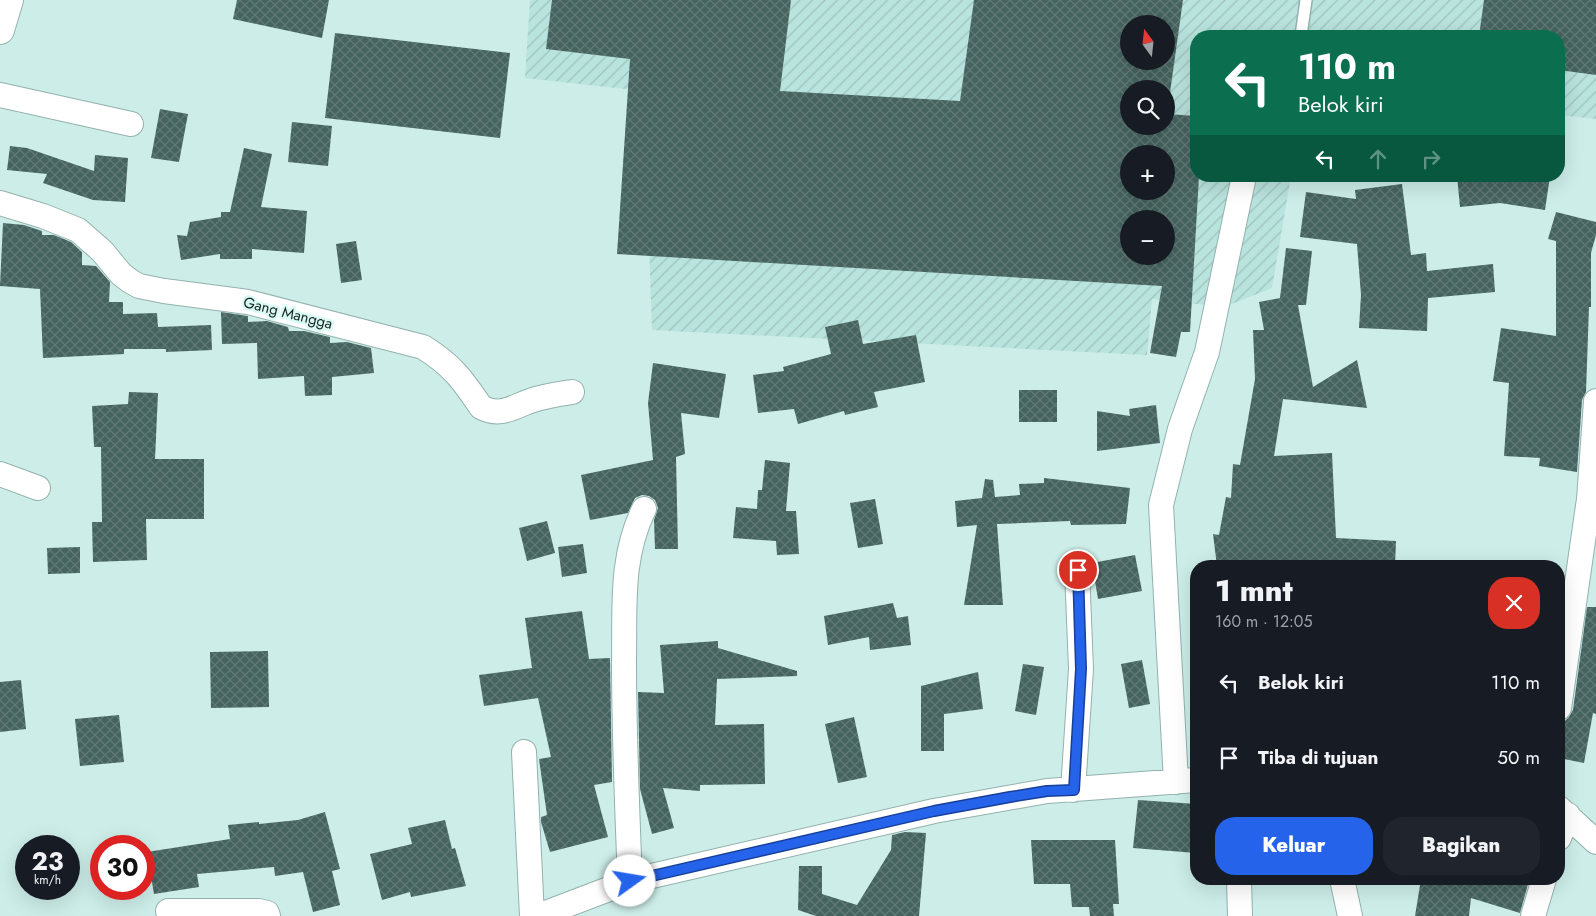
<!DOCTYPE html>
<html lang="id">
<head>
<meta charset="utf-8">
<style>
  body { margin:0; font-family:Jost,sans-serif; background:#20242c; color:#f1f3f6; height:100vh; display:flex; flex-direction:column; font-size:19px; white-space:nowrap }
  * { box-sizing:border-box; margin:0 }
  p { font-size:16px; color:#9ea1a6 }
  .icon { flex:none; width:28px; height:28px; fill:none; stroke:currentColor; stroke-width:2; stroke-linecap:round; stroke-linejoin:round }
  .map { position:relative; flex:1; overflow:hidden }
  .details { position:absolute; left:1190px; top:560px; width:375px; height:325px; display:flex; flex-direction:column; background:#171b24; border-radius:20px; box-shadow:0 5px 20px #0002 }
  .details>* { flex:none }
  .guide { position:absolute; left:1190px; top:30px; width:375px; height:152px; border-radius:20px; box-shadow:0 5px 20px #0002; background:#0b6e4f; color:#fff; overflow:hidden }
  .needle { width:32px; rotate:345deg }
  .controls { position:absolute; left:1120px; top:15px; display:grid; gap:10px }
  .controls a { display:grid; place-items:center; width:55px; height:55px; border-radius:50%; background:#171b24; box-shadow:0 5px 20px #0002; font-size:25px }
  .speed { position:absolute; left:15px; top:835px; display:flex; gap:10px; font-size:25px; font-weight:700; text-align:center }
  .speed>* { display:grid; place-content:center; width:65px; height:65px; border-radius:50%; background:#171b24; box-shadow:0 5px 20px #0002; line-height:1 }
  .speed small { font-size:12px; font-weight:400 }
  .speed .limit { border:8px solid #d22; background:#fff; color:#111 }
  .pin { position:absolute; display:grid; place-items:center; width:42px; height:42px; color:#fff; margin:-21px; border:2px solid #fff; border-radius:50%; box-shadow:0 1px 5px #0007 }
  .me { position:absolute; width:55px; margin:-28px; rotate:77deg; stroke-linejoin:round; filter:drop-shadow(0 0 4px #0008) }
  .turn { display:flex; align-items:center; gap:18px; height:105px; padding:0 25px; font-size:22px }
  .turn .icon { width:65px; height:65px; stroke-width:2.5 }
  .turn b { display:block; font-size:35px; line-height:42px }
  .lanes { display:flex; align-items:center; height:48px; padding:0 25px; background:#0003; justify-content:center; gap:25px; direction:ltr }
  .lanes .off { opacity:.35 }
  .round { display:grid; place-items:center; flex:none; width:52px; height:52px; border-radius:20px; background:#20242c }
  .overview { display:flex; align-items:center; justify-content:space-between; height:85px; padding:0 25px }
  h1 { font-size:30px; font-weight:800; line-height:38px }
  .cta { display:flex; gap:10px; margin-top:auto; padding:10px 25px }
  .cta a { flex:1; height:58px; border-radius:20px; background:#2563eb; color:#fff; font-size:20px; font-weight:800; line-height:58px; text-align:center }
  .cta a+a { background:#20242c; color:#f1f3f6 }
  ul { padding:0; list-style:none }
  li { display:flex; align-items:center; gap:15px; height:75px; padding:0 25px }
  li div { flex:1 }
  li b { display:block; font-size:19px }
  li em { font-style:normal }
  .map>svg:first-child { display:block }
  .industrial { fill:url(#industrial-furrows); fill-rule:evenodd }
  .building { fill:url(#building-cross-hatch); fill-rule:evenodd }
  .lines { fill:none; stroke-linecap:round; stroke-linejoin:round }
  .lane-casing { stroke:#93b2ad; stroke-width:14 }
  .street-casing { stroke:#93b2ad; stroke-width:26 }
  .secondary-casing { stroke:#93b2ad; stroke-width:30 }
  .lane { stroke:#fff; stroke-width:11 }
  .street { stroke:#fff; stroke-width:24 }
  .secondary { stroke:#fff; stroke-width:28 }
  .route-casing { stroke:#184099; stroke-width:12 }
  .route { stroke:#2563eb; stroke-width:9 }
  .labels { text-anchor:middle; stroke-width:5; stroke-linejoin:round; paint-order:stroke }
  .street-label { font-size:15px; fill:#182423; stroke:#d9faf5 }
</style>
</head>
<body>
<div class="map">
<svg width="1596" height="916" viewBox="0 0 1596 916">
  <defs>
    <pattern id="industrial-furrows" width="10" height="10" patternUnits="userSpaceOnUse" patternTransform="scale(1.25)"><rect width="10" height="10" fill="#b9e3dd"/><path d="M-1 1l2-2M0 10L10 0M9 11l2-2" fill="none" stroke="#9ec3bd"/></pattern>
    <pattern id="building-cross-hatch" width="8" height="8" patternUnits="userSpaceOnUse" patternTransform="scale(1.25)"><rect width="8" height="8" fill="#45635f"/><path d="M0 0l8 8M0 8l8-8" fill="none" stroke="#627a76"/></pattern>
  </defs>
  <rect width="100%" height="100%" fill="#ccede8"/>
  <path class="industrial" d="M530,0H1596V119L1559,115V36H1196V176H1291L1272,288L1224,307L1152,299L1147,355L652,330L644,91L525,78ZM1129,24H1166V61H1129ZM1129,89H1166V126H1129ZM1129,154H1166V191H1129ZM1129,219H1166V256H1129Z"/>
  <path class="building" d="M237,0H329L322,38L233,19Z
    M552,0H791L780,91L960,101L974,0H1183L1167,114L1196,116V176H1199L1190,332H1181L1176,357L1150,353L1162,286L617,254L630,59L546,49ZM1129,24H1166V61H1129ZM1129,89H1166V126H1129ZM1129,154H1166V191H1129ZM1129,219H1166V256H1129Z
    M1484,0H1596V75L1559,70V36H1479Z
    M335,33L510,53L500,138L325,118Z
    M160,109L188,114L179,162L151,158Z
    M292,122L332,126L328,166L288,162Z
    M10,146L27,148L94,171L95,155L128,158L125,202L93,200L43,183L47,174L7,170Z
    M244,148L272,154L261,207L307,211L304,253L252,249V259H220V254L181,260L177,235L187,236L190,222L221,217V212H230Z
    M1457,176H1550L1545,210L1500,203L1460,207Z
    M1402,184L1411,255L1426,253L1427,271L1493,264L1495,292L1428,298L1427,331L1359,328L1361,295L1357,244L1300,237L1306,192L1356,199L1355,190Z
    M1556,212L1596,222V235L1591,253V307H1589L1586,392L1582,400L1577,472L1539,466L1540,458L1504,456L1509,383L1493,381L1501,328L1556,336V241L1548,239Z
    M3,223L24,225L42,231V235H54L71,242L82,252V265L96,266L110,282L109,302H123V314L157,313L158,327L211,325L212,350L166,352V349H124V354L43,358L40,289L0,286Z
    M356,241L362,280L341,283L336,244Z
    M1286,248L1312,251L1306,305H1298L1313,387L1357,360L1367,408L1283,399L1274,456L1332,453L1336,538L1396,541L1395,566H1310L1258,561V566H1217L1213,534L1219,535L1226,497L1231,498L1233,464L1240,465L1255,379L1253,330H1264L1259,302L1280,298Z
    M221,312L248,316V322L267,321L288,327L289,331H304L330,337V343L347,342L371,348L374,373L332,377V395L305,396L304,376L258,379L257,343L222,344Z
    M858,320L863,344L916,335L925,382L874,392L878,407L845,415L844,411L798,424L794,409L758,413L753,375L784,371L783,367L831,354L825,327Z
    M653,363L726,374L719,418L681,413L685,454L676,457L678,549H655L654,520L658,508L655,500L649,496L642,495L635,498L628,513L590,520L581,475L653,460L648,403Z
    M1019,390H1057V422H1019Z
    M129,392L158,393L155,459H204V519H146L147,560L93,562L92,522H102L101,447H94L92,406L128,404Z
    M1156,405L1160,443L1097,451V411L1130,416L1129,409Z
    M765,460L790,463L786,511H796L799,554L777,555L776,541L733,538L736,507L757,509L758,490H762Z
    M1044,478L1130,488L1126,524L1071,525L1070,521L997,524L1003,605H964L977,525L957,527L955,501L982,498L985,479L993,480L995,497L1020,495L1019,484L1044,483Z
    M875,499L883,544L858,548L850,503Z
    M547,521L555,553L527,561L519,528Z
    M583,544L587,573L562,577L558,547Z
    M80,547V573L48,574L47,548Z
    M1135,555L1142,591L1098,599L1092,563Z
    M893,603L897,618L908,616L911,645L870,650L869,637L828,645L824,616Z
    M1587,607H1596V714L1593,713L1584,763L1559,758V721H1565L1569,717L1573,710Z
    M582,611L589,659L610,658L612,782L594,785L608,837L550,852L541,822V817L547,815L539,759L551,757L538,698L484,706L479,675L532,668L525,618Z
    M718,641V648L797,671V676L717,679L715,725L764,724L765,784L700,785V791L663,788L674,828L652,834L640,789L638,692L664,693L660,645Z
    M268,651L269,707L211,708L210,652Z
    M1142,660L1150,704L1129,708L1121,664Z
    M1023,664L1044,667L1036,715L1015,711Z
    M978,672L983,709L944,714V751H921V686Z
    M21,680L26,729L0,732V682Z
    M119,715L124,762L80,766L75,719Z
    M854,717L867,777L838,783L825,724Z
    M1138,800L1196,804V853L1133,848Z
    M325,812L340,869L332,871L340,905L313,912L303,872L275,876L274,867L197,874L199,887L154,894L147,852L230,839L228,825L259,822V824L298,820Z
    M445,820L452,849L455,848L466,886L411,897L410,892L382,900L370,854L412,844L408,828Z
    M905,832L926,833L919,916H816L798,910L799,866H822V894L857,905L891,850L892,835Z
    M1031,840H1115L1119,904H1113L1114,916H1090L1089,907H1072L1070,884H1034Z
    M1421,879H1511L1528,884L1520,913L1471,898L1469,916H1415Z"/>
  <g class="lines">
    <g class="lane-casing">
      <path id="lane" d="M1301,36L1306,0"/>
    </g>
    <g class="street-casing">
      <path id="street" d="M0,95L131,124
        M0,203L43,216L78,230L102,251L121,274L130,281L139,286L164,291L248,302L423,347C452,365 462,379 481,407C501,418 514,406 533,400C545,396 559,394 572,392
        M0,474L38,488
        M1559,708L1589,499L1596,401
        M524,752L532,916
        M1176,782L1161,505L1180,429L1207,352L1243,181
        M1073,790L1081,669L1077,570
        M1559,808L1596,842
        M1559,838L1568,815
        M1239,879L1240,916
        M1342,879L1350,916
        M630,881C627,808 624,735 624,661C625,607 620,558 644,509
        M168,911H259L267,913L268,916
        M538,916L630,881L934,811L1047,791L1196,780
        M1533,916L1544,879"/>
    </g>
    <g class="secondary-casing">
      <path id="secondary" d="M0,30L9,0"/>
    </g>
    <use href="#lane" class="lane"/>
    <use href="#street" class="street"/>
    <use href="#secondary" class="secondary"/>
  </g>
  <g class="lines">
    <g class="route-casing">
      <path id="route" d="M630,881L934,811L1010,797L1047,791L1074,790L1081,669L1078,570"/>
    </g>
    <use href="#route" class="route"/>
  </g>
  <g class="labels">
    <g class="street-label">
      <text transform="translate(288 313) rotate(14)" y="5">Gang Mangga</text>
    </g>
  </g>
</svg>
<div class="controls">
<a><svg class="needle" viewBox="-14 -14 28 28"><path d="M0-13l5 13h-10z" fill="#e53935"/><path d="M0 13l5-13h-10z" fill="#9ea1a6"/></svg></a>
<a><svg class="icon" aria-label="search" viewBox="0 0 24 24"><circle cx="10" cy="10" r="6"/><path d="M15 15l6 6"/></svg></a>
<a>+</a>
<a>−</a>
</div>
<div class="speed"><div>23<small>km/h</small></div><div class="limit">30</div></div>
<div class="pin" style="left:1078px;top:570px;background:#d93025"><svg class="icon" aria-label="arrive" viewBox="0 0 24 24"><path d="M6 21V4h12l-3 4 3 4H6"/></svg></div>
<svg class="me" style="left:630px;top:881px" viewBox="-20 -20 40 40"><circle r="19" fill="#fff"/><path d="M0-13L10 11 0 6-10 11z" fill="#2563eb"/></svg>
<div class="guide">
<div class="turn"><svg class="icon" aria-label="left" viewBox="0 0 24 24"><path d="M17 20v-9H6M10 6l-5 5 5 5"/></svg><div><b>110 m</b>Belok kiri</div></div>
<div class="lanes"><svg class="icon" aria-label="left" viewBox="0 0 24 24"><path d="M17 20v-9H6M10 6l-5 5 5 5"/></svg><svg class="icon off" aria-label="ahead" viewBox="0 0 24 24"><path d="M12 20V5M6 11l6-6 6 6"/></svg><svg class="icon off" aria-label="right" viewBox="0 0 24 24"><path d="M7 20v-9h11M14 6l5 5-5 5"/></svg></div>
</div>
<section class="details">
<div class="overview"><div><h1>1 mnt</h1><p>160 m · 12:05</p></div><a class="round" style="background:#d93025;color:#fff"><svg class="icon" aria-label="close" viewBox="0 0 24 24"><path d="M6 6l12 12M18 6L6 18"/></svg></a></div>
<ul>
<li><svg class="icon" aria-label="left" viewBox="0 0 24 24"><path d="M17 20v-9H6M10 6l-5 5 5 5"/></svg><div><b>Belok kiri</b></div><em>110 m</em></li>
<li><svg class="icon" aria-label="arrive" viewBox="0 0 24 24"><path d="M6 21V4h12l-3 4 3 4H6"/></svg><div><b>Tiba di tujuan</b></div><em>50 m</em></li>
</ul>
<div class="cta"><a>Keluar</a><a>Bagikan</a></div>
</section>
</div>
</body>
</html>
